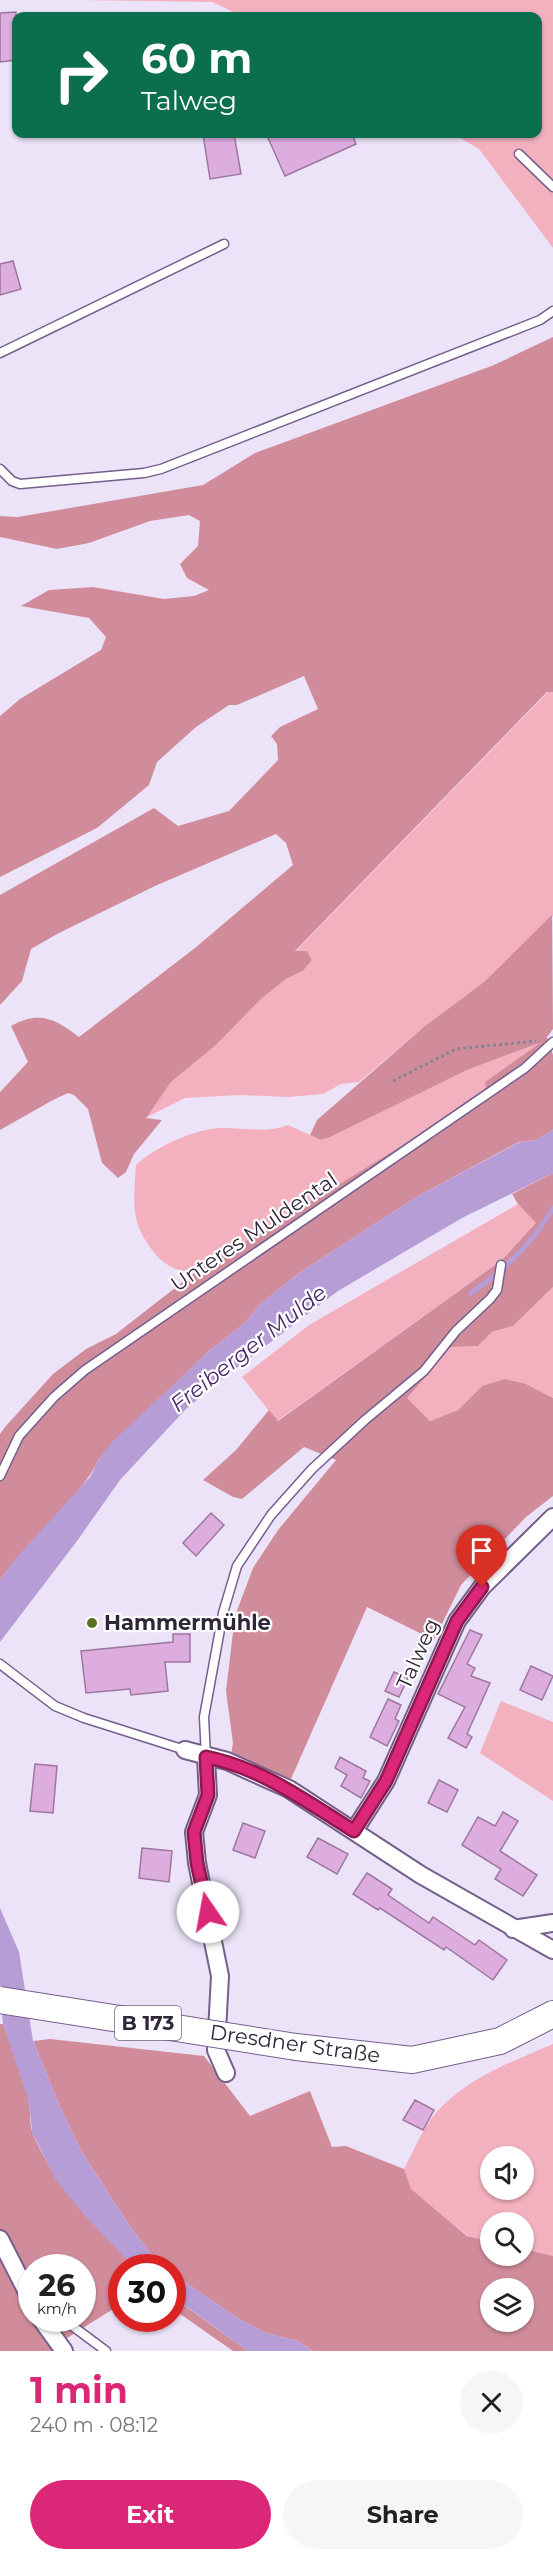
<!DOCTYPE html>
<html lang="en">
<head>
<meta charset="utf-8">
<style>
  body { margin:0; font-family:Montserrat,sans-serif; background:#f6f6f6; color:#202124; height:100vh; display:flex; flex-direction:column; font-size:22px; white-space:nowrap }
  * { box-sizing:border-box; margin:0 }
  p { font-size:20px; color:#757577 }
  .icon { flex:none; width:33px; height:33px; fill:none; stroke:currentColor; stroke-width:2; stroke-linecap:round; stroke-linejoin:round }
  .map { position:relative; height:2351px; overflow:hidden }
  .panel { display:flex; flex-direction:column; background:#fff; flex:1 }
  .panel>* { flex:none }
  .guide { position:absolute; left:12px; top:12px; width:530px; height:126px; border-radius:12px; box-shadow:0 2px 4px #0004; background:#0b6e4f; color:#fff; overflow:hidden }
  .tools { position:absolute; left:480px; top:2146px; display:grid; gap:12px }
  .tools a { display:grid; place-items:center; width:54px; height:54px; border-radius:50%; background:#fff; box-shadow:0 2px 4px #0004; font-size:30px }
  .speed { position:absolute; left:18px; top:2254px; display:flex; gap:12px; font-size:30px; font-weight:700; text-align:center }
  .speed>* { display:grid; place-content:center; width:78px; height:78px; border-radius:50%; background:#fff; box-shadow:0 2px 4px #0004; line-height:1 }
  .speed small { font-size:15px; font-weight:400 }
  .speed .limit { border:9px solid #d22; background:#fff; color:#111 }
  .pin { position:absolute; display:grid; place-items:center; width:51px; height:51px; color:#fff; margin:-62px -26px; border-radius:50% 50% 50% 0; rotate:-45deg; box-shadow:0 0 6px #0007 }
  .pin .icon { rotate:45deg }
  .me { position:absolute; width:66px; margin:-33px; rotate:348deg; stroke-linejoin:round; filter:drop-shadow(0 0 4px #0008) }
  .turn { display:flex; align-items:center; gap:21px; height:126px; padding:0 30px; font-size:27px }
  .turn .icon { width:78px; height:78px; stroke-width:2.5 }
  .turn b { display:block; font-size:42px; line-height:51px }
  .round { display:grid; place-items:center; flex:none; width:63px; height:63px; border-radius:32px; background:#f6f6f6 }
  .headline { display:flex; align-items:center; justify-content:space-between; height:102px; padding:0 30px }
  h1 { font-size:36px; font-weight:700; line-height:45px; color:#db2777 }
  .action { display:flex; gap:12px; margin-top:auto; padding:12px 30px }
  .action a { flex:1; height:69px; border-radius:36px; background:#db2777; color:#fff; font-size:24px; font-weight:700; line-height:69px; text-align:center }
  .action a+a { background:#f6f6f6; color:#202124 }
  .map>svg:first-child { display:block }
  .green { fill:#f3b1bf; fill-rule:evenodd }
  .forest { fill:#d18c9b; fill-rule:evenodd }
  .water { fill:#b79dd6 }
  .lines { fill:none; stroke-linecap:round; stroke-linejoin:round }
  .stream { stroke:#b79dd6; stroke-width:5 }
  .building { fill:#ddaddf; stroke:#9e779f; stroke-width:1.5 }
  .service-casing { stroke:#745f8d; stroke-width:11 }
  .minor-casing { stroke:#745f8d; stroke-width:20 }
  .primary-casing { stroke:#745f8d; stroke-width:28 }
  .path { stroke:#8a8195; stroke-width:3; stroke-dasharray:3 3; stroke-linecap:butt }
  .service { stroke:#fff; stroke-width:8 }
  .minor { stroke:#fff; stroke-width:16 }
  .primary { stroke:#fff; stroke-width:26 }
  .primary-bridge-casing { stroke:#745f8d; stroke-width:28; stroke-linecap:butt }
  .primary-bridge { stroke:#fff; stroke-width:26 }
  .route-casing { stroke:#8e194d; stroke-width:15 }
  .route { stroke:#db2777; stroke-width:10 }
  .poi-dot { fill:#587123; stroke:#fff; stroke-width:2 }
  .labels { text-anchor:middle; stroke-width:4.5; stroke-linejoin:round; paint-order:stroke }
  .shield { fill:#fff; stroke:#6d6775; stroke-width:1.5 }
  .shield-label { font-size:20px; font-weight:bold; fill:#2f263a }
  .street-label { font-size:21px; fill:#2f263a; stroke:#fff }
  .poi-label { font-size:21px; font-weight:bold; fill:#2f263a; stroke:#fff; text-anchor:start }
  .water-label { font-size:22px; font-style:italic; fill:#4a266a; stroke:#fff }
</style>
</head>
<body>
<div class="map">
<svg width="553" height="2351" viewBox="0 0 553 2351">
  <rect width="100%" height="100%" fill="#ece3f8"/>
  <path class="green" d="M77,0H553V248L479,149L454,134H537V16H242L212,2Z
    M548,692H553V916L484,982L425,1026L359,1082L341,1084L323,1094L288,1097L240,1095L185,1098L145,1118L171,1082L216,1045L261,999L286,979L303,971L312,960L307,951L295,952Z
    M543,1042L485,1082L487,1094L198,1270C194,1270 188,1272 184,1271C162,1269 143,1241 137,1222C132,1204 135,1183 136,1165C155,1147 193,1130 219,1128C244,1127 265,1134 288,1125L321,1140L467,1070Z
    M518,1204L537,1223L502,1260L277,1421L242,1377L309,1325Z
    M553,1287V1398L526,1384L482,1386L458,1410L430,1421L406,1398L451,1347L478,1346L492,1332L513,1326Z
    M501,1701L553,1722V1801L480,1753Z
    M553,2044V2256L524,2249V2223H490V2241L468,2236L410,2189L404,2169C413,2153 420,2134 431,2119C461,2080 509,2063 553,2044ZM490,2157H524V2190H490Z"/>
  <path class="forest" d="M553,337V692H547L295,951H307L312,960L303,971L286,979L261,999L216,1045L171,1082L146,1118L162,1120L134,1154L126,1172L118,1178L102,1163L88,1109L74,1095L68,1093L53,1100L0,1130V1092L28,1062L11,1026C39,1010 56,1019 79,1037L195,948L293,865L286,843L276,834L155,886L57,934L31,949L22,981L0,1005V895L154,808L178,826L229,811L278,760L277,744L271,736L280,727L318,709L304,676L237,705H229L196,727L157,762L149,785L97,828L0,877V716L20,699L101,650L106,637L89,618L21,606L49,590L93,587L164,599L194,596L209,590L187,578L180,564L198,546L200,521L189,515L150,521L89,543L57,549L0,537V516L18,517L203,485L255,453L494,365Z
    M552,915L553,1029L547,1037L553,1055V1130L536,1140L519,1142L418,1196L299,1273L258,1306L246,1322L209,1351L99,1459C78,1502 29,1539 0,1580V1434L5,1427L53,1374L86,1349L116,1334L198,1270L487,1094L485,1082L540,1043L467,1070L330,1137L321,1140L310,1135L317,1120L425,1026L484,982Z
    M553,1173V1287L513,1326L492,1332L478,1346L451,1347L407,1398L430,1421L458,1410L482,1386L505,1379L526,1384L553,1398V1496L526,1517L461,1585L434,1640L367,1607L283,1797L229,1766L233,1743L226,1691L235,1616L253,1568L278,1530L336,1460L304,1447L242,1499L233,1497L203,1480L236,1450L269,1410L278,1421L502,1260L536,1223L518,1204L512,1194Z
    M0,2024H3C12,2050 25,2076 29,2103C31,2113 29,2125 33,2134C56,2188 96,2227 136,2268H122L121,2304L64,2340L59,2351H0ZM32,2268H82V2319H32Z
    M50,2039L204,2056L250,2116L310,2091L332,2147L346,2146L404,2169L411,2189L467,2236L490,2241V2256H524V2249L553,2256V2351H313L298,2341L266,2333L239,2319L173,2274L172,2268H165L156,2260L131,2228L80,2149L60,2107L33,2041ZM490,2289H524V2322H490Z
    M172,2297L178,2301L248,2351H233L173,2309Z"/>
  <path class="water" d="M553,1130V1173L462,1218L338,1291L217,1383L185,1410L120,1480L77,1541L0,1642V1580L17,1557L90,1477L99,1459L112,1442L209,1351L246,1322L258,1306L299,1273L418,1196L520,1142L536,1140Z
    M0,1908L19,1952L33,2041L60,2107L80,2149L131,2228L156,2260L165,2268H135L86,2217L56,2180L32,2132L29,2102L3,2024L0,1993Z
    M173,2274L239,2319L266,2333L298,2341L313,2351H248L173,2297Z"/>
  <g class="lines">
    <path class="stream" d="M471,1293C503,1271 533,1243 553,1208"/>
  </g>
  <path class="building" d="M16,12V60L0,62V13Z
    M203,134H234L241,174L210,179Z
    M277,134H352L356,144L285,176L268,138Z
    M13,261L21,289L0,295V264Z
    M211,1513L224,1525L196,1556L183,1543Z
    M470,1630L482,1635L467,1664L475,1668L471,1676L490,1683L467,1734L472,1737L466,1748L448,1738L465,1707L438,1694Z
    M173,1634H190V1662H165L168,1691L131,1695L130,1689L86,1693L81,1651L173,1642Z
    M531,1666L553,1676L542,1700L520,1690Z
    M394,1672L408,1678L399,1697L385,1691Z
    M388,1699L401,1705L395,1719L399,1721L387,1746L370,1737Z
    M340,1757L366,1771L363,1778L370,1781L361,1798L341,1786L347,1775L335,1768Z
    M35,1764L57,1766L53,1813L30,1811Z
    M439,1780L458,1790L447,1812L428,1803Z
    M503,1812L518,1821L500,1851L537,1875L523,1896L495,1879L501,1869L462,1845L478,1817L495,1826Z
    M243,1823L265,1831L255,1858L233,1850Z
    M318,1838L348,1854L337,1874L307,1857Z
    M142,1848L172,1851L169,1882L139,1878Z
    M367,1873L392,1889L388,1895L429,1923L433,1917L475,1945L479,1940L507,1960L493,1980L446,1947L444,1950L380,1908L378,1910L353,1894Z
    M415,2100L434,2110L423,2130L403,2120Z"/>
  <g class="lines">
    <g class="service-casing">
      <path id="service" d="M519,154L553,187
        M0,353L224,244
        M0,469L12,481L20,484L144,473L161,469L540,320L553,311
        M0,1476L19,1436L54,1397L85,1370L525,1068L553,1042
        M0,1664L55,1706L84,1718L185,1750
        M206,1757L204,1717L223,1613L237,1566L271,1515L312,1469L365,1420L424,1371L456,1331L490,1299L497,1290L501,1265
        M63,2319L106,2351"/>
    </g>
    <g class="minor-casing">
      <path id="minor" d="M185,1750L227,1761L289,1789L421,1875L553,1950
        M206,1757L208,1795L194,1832L197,1863L220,1976L216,2050L226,2073
        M354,1831L386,1781L457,1621L482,1587L553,1517
        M513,1929L553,1923
        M0,2239L32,2302
        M41,2319L64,2351"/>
    </g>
    <g class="primary-casing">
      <path id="primary" d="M296,2047L412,2060L500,2041L553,2014"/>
    </g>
    <path class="path" d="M393,1081L456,1049L536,1041"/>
    <use href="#service" class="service"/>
    <use href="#minor" class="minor"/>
    <use href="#primary" class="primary"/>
    <g class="primary-bridge-casing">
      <path id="primary-bridge" d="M0,2000L296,2047"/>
    </g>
    <use href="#primary-bridge" class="primary-bridge"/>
  </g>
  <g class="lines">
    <g class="route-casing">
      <path id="route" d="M208,1912L197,1863L194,1832L208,1795L206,1757C262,1768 307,1802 354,1831L386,1781L457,1621L482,1587"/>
    </g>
    <use href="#route" class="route"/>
  </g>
  <circle class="poi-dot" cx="92" cy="1623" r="6"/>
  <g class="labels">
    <rect class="shield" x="115" y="2006" width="66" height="34" rx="4.5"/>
    <g class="shield-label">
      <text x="148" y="2030">B 173</text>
    </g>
    <g class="street-label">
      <text transform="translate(254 1232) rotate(-34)" y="7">Unteres Muldental</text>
      <text transform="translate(418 1654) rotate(-66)" y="7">Talweg</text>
      <text transform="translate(295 2044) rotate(8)" y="7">Dresdner Straße</text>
    </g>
    <g class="poi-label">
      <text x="104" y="1630">Hammermühle</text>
    </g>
    <g class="water-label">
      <text transform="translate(248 1348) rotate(-38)" y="8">Freiberger Mulde</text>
    </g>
  </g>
</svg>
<div class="tools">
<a><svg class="icon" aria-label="sound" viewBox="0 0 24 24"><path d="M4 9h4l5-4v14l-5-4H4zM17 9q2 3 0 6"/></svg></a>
<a><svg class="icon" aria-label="search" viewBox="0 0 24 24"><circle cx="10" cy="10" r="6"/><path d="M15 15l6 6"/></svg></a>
<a><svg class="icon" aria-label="layers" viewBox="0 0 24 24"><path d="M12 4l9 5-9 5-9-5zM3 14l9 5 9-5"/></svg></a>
</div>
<div class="speed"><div>26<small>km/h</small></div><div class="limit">30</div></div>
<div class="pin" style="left:482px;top:1587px;background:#d93025"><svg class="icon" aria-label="arrive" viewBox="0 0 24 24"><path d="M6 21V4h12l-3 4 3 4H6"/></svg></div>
<svg class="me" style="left:208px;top:1912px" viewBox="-20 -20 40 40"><circle r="19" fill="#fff"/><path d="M0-13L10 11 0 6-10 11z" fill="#db2777"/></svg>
<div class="guide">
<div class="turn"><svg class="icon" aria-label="right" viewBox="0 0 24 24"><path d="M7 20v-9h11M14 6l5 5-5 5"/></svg><div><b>60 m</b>Talweg</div></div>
</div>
</div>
<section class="panel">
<div class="headline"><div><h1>1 min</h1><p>240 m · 08:12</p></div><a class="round"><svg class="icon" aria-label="close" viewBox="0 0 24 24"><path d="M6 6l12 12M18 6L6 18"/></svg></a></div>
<div class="action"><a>Exit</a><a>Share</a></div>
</section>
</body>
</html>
